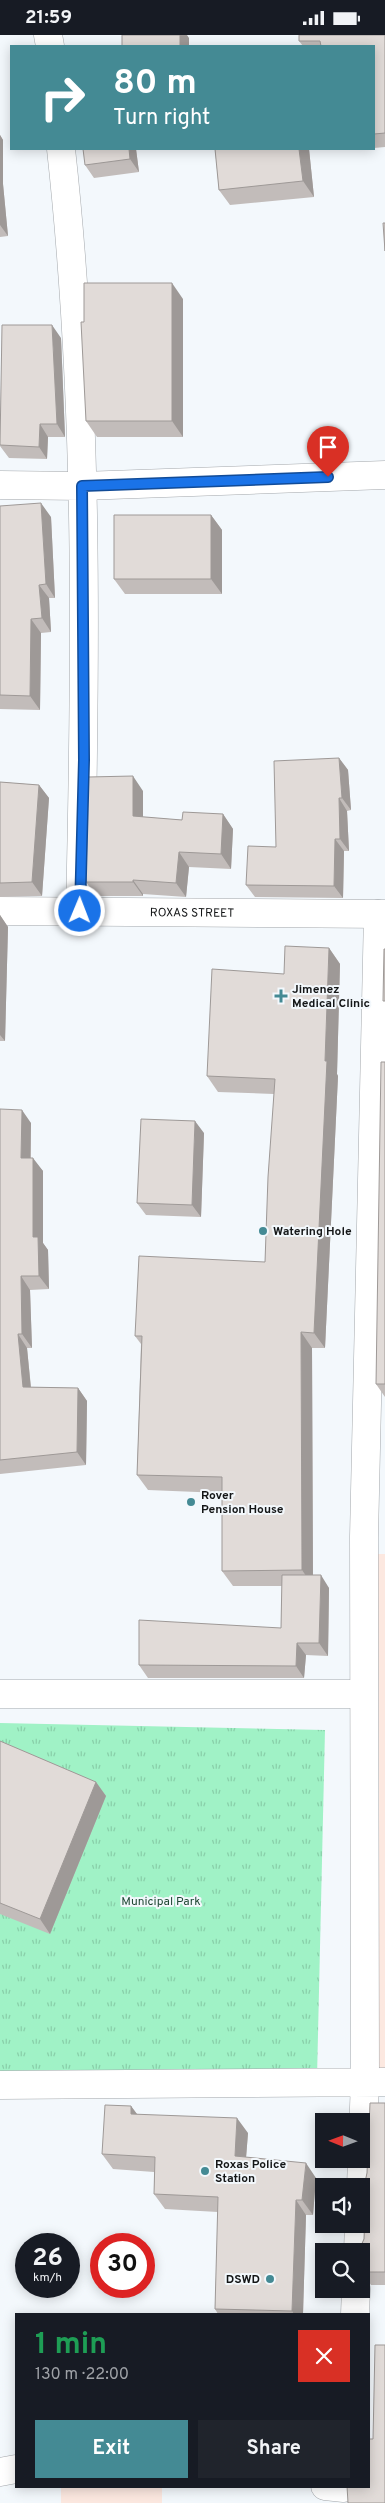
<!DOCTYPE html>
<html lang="en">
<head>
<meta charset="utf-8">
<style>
  body { margin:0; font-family:Overpass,sans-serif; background:#20242c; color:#f1f3f6; height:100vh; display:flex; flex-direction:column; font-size:19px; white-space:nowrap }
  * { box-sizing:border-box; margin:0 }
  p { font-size:16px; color:#9ea1a6 }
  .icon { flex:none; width:28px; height:28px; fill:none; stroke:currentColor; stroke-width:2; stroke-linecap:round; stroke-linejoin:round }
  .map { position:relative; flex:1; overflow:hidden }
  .side { position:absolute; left:15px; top:2278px; width:355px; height:175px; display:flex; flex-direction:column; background:#171b24; border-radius:0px; box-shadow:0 2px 12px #0003 }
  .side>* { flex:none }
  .hud { position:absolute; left:10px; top:10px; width:365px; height:105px; border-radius:0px; box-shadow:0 2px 12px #0003; background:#448a94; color:#fff; overflow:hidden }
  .needle { width:32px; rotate:271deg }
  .fabs { position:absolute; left:315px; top:2078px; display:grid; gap:10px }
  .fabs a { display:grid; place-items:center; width:55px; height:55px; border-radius:0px; background:#171b24; box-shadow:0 2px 12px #0003; font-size:25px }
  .speed { position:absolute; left:15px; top:2198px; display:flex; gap:10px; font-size:25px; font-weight:700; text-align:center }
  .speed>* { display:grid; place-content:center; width:65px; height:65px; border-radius:50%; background:#171b24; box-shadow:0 2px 12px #0003; line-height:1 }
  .speed small { font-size:12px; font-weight:400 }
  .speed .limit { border:8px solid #d22; background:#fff; color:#111 }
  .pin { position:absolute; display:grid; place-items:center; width:42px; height:42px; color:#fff; margin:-51px -21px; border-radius:50% 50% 50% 0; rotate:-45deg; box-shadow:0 0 5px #0007 }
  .pin .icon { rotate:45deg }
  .me { position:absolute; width:55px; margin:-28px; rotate:1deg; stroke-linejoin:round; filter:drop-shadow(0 0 4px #0008) }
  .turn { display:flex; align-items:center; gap:18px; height:105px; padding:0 20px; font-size:22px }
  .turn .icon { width:65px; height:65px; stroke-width:2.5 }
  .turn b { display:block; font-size:35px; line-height:42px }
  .round { display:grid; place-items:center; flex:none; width:52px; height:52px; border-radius:0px; background:#20242c }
  .headline { display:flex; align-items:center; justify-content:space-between; height:85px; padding:0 20px }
  h1 { font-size:30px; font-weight:700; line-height:38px; color:#1e9e55 }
  .button { display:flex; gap:10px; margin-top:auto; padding:10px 20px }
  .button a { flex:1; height:58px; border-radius:0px; background:#448a94; color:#fff; font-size:20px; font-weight:700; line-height:58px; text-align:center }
  .button a+a { background:#20242c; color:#f1f3f6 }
  .status { display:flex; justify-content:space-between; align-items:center; height:35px; padding:0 25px; background:#171b24; direction:ltr }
  .status svg { height:14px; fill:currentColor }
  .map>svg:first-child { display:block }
  .commercial { fill:#fce8e0 }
  .park { fill:url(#park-tufts) }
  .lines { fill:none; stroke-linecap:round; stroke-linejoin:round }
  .minor-casing { stroke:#a4a8ac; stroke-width:29 }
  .major-casing { stroke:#a4a8ac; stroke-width:29 }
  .minor { stroke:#fff; stroke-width:28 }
  .major { stroke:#fff; stroke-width:28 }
  .wall { fill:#c2bcba }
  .shaded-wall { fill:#9e9997 }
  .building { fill:#e1dbd8; stroke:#9e9997 }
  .route-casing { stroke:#114b97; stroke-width:12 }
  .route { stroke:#1a73e8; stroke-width:9 }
  .poi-dot { fill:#448a94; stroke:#f3f8fc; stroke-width:2 }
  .labels { text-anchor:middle; stroke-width:4; stroke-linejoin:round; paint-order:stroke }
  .street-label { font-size:12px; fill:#141617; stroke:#f3f8fc }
  .poi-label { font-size:12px; font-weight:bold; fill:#141617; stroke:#f3f8fc; text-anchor:start }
  .park-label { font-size:12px; fill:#1f4834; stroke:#f3f8fc }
</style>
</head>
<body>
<div class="status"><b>21:59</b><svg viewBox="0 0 49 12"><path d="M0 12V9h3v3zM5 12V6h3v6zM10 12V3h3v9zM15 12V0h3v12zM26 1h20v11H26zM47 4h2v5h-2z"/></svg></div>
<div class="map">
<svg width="385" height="2468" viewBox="0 0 385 2468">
  <defs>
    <pattern id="park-tufts" width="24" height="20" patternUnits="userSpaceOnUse" patternTransform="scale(1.25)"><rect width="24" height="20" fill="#a0f2c6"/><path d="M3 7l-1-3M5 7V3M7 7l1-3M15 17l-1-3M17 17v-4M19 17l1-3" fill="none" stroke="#89cfa9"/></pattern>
  </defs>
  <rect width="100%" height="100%" fill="#f3f8fc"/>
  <path class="commercial" d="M366,1519H385V2040L365,2039Z
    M61,2451H162V2468H61Z"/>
  <path class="park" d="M0,1688L325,1695L317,2043L0,2038Z"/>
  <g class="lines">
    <g class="minor-casing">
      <path id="minor" d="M48,0L50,11
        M61,114C89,367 86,622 80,876
        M0,450L82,451L385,440
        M0,1659H363
        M0,2050L385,2047
        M361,2151L365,2046L364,1502L378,879
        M358,2216L359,2189
        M355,2279L356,2254
        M0,2437L16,2434
        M325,2451L344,2453"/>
    </g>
    <g class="major-casing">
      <g id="major">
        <path id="s1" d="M0,876L385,879"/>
      </g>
    </g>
    <use href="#minor" class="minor"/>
    <use href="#major" class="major"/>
  </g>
  <path class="wall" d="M385,0V112L374,113V11H303L299,6Z
    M0,100L3,105V149L8,201L0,202Z
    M136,114L139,137L94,143L85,130Z
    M215,114H309L314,162L230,170L219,155Z
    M334,114H358L335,115Z
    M183,264V402H97L86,386L84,287Z
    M61,303L65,402H48L47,424L9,423L0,411Z
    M0,471L51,482L55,563H49L51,597L41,598L40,675L0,674Z
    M211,480L222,495V559H125L114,544Z
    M339,723L348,735L351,775L347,776L349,816H344L343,863L255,862L246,850L276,812Z
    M0,747L39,750L49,763L42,861L0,862Z
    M143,756V782L182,785L223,779L233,794L231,834L189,832L186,862L143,859V861H96L86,847Z
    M0,880L8,892L5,1006H0Z
    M329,913L340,929L337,1039L338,1041L325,1313H312L313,1540L329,1553L328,1621L306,1620L304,1643H148L139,1630L281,1593L282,1551H233L222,1536V1458L148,1455L137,1440L141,1309L135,1301L265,1227L274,1059L218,1057L207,1041L284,939Z
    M385,1027V1362L376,1349Z
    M0,1074L31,1088V1123L43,1136V1208L48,1215L49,1254L30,1255L32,1313H27L31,1352L78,1353L87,1366L86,1430L0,1439Z
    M204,1098L201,1182L146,1180L137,1168Z
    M0,1706L96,1747L106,1761L50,1899L0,1879Z
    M385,2068V2250H371L361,2236L364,2204L365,2176L364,2171L361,2167V2151L365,2147L367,2138Z
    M131,2071L137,2079L248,2098L246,2122L316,2143L313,2180H306L303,2279H218L215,2274L218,2177L165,2174L154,2159V2137L113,2134L102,2119Z"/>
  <path class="shaded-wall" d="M180,0H187L189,3V11H180Z
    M0,100L3,105V149L8,201L0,190Z
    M129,114H136L139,137L130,124Z
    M299,114H309L314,162L303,146Z
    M172,248L183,264V402L172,386Z
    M52,290L61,303L65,402L57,389Z
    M40,389L48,402L47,424L39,412Z
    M41,468L51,482L55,563L46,549Z
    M211,480L222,495V559L211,544Z
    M39,550L49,563L51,597L42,583Z
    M31,584L41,598L40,675L30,661Z
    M339,723L348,735L351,775L342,763Z
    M133,741L143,756V795L133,781Z
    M39,750L49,763L42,861L32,847Z
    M339,763L347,776L349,816L340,804Z
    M223,779L233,794L231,834L221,819Z
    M335,804L344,816L343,863L334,851Z
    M179,817L189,832L186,862L176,848Z
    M133,845L143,859V861L133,847Z
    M0,880L8,892L5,1006L0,1000Z
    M329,913L340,929L337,1039L338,1041L325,1313L314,1298L325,1026Z
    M22,1075L31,1088L30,1136L21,1123Z
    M195,1086L204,1098L201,1182L192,1170Z
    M33,1123L43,1136V1208L48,1215L49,1254L39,1241L33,1202Z
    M21,1241L30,1255L32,1313L22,1299Z
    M301,1297L312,1313L313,1551L302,1535Z
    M18,1299L27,1313L32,1365L23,1352Z
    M78,1353L87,1366L86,1430L77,1417Z
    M321,1540L329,1553L328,1621L319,1608Z
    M297,1608L306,1620L304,1643L296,1631Z
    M96,1747L106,1761L50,1899L40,1884Z
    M131,2071L142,2086L131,2079Z
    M237,2083L248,2098L245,2136L235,2121Z
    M306,2128L316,2143L313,2180L302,2165Z
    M296,2165L306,2180L303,2279H294L292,2276Z"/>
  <path class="building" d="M122,0H180V11H122Z
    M299,0H385V98L374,99V11H321L320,6H299Z
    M83,114H129L130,124L85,130Z
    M215,114H299L303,146L219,155Z
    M383,188H385V216Z
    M84,248H172V386H86L81,287H84Z
    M2,290H52L57,389H40L39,412L0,410Z
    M41,468L46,549L39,550L42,583L31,584L30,661L0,660V471Z
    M114,480H211V544H114Z
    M339,723L342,763H339L340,804H335L334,851L246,850L248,811L276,812L274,726Z
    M133,741V781L182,785L183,777L223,779L221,819L179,817L176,848L133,845V847H86L88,742Z
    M0,747L39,750L32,847L0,848Z
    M285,911L329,913L325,1026H327L314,1298L301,1297L302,1535L222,1536V1442L137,1440L142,1301H135L139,1221L265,1227L268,1142L275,1044L207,1041L212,934L284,939Z
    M384,914H385V966H383Z
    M381,1027H385V1349H376Z
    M0,1074L22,1075L21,1123H33V1202H38L39,1241H21L22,1299H18L23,1352L78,1353L77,1417L0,1425Z
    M141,1084L195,1086L192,1170L137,1168Z
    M282,1540H321L319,1608H297L296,1631L139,1630V1585L281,1593Z
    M0,1706L96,1747L40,1884L0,1868Z
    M370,2068H385V2237H361V2216H359V2215L364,2204L365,2176L364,2169L361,2166V2151H359L365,2147L367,2138Z
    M105,2070L131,2071V2079L237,2083L235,2121L306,2128L302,2165H296L292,2276L215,2274L218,2162L154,2159L155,2122L102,2119Z
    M375,2310H385V2468H348L347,2451H369V2404H373Z"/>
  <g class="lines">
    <g class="route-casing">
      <path id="route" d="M80,876L84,725L82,451L328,442"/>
    </g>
    <use href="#route" class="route"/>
  </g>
  <g class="poi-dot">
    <path d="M278.5 953.5h5v5h5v5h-5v5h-5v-5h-5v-5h5z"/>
    <circle cx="263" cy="1196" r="5"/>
    <circle cx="191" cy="1467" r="5"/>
    <circle cx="205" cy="2136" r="5"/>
    <circle cx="270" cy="2244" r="5"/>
  </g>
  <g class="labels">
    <g class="street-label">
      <text dy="4" stroke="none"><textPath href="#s1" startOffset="192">ROXAS STREET</textPath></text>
    </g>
    <g class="poi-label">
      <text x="292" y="958">Jimenez<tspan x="292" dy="14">Medical Clinic</tspan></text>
      <text x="273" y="1200">Watering Hole</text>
      <text x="201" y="1464">Rover<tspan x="201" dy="14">Pension House</tspan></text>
      <text x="215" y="2133">Roxas Police<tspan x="215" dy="14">Station</tspan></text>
      <text x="260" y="2248" text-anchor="end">DSWD</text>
    </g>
    <g class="park-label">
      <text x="161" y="1870">Municipal Park</text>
    </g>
  </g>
</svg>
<div class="fabs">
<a><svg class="needle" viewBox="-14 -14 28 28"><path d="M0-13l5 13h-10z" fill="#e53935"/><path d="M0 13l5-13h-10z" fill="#9ea1a6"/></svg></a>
<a><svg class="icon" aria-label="sound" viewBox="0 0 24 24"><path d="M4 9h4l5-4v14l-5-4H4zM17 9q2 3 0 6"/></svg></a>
<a><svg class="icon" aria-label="search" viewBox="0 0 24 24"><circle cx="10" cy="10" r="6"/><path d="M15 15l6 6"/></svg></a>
</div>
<div class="speed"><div>26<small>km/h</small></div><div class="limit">30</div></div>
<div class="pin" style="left:328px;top:442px;background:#d93025"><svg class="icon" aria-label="arrive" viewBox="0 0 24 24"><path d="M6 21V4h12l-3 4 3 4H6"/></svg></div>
<svg class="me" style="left:80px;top:876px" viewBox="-20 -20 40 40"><circle r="17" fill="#1a73e8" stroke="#fff" stroke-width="3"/><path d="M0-11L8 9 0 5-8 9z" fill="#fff"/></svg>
<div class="hud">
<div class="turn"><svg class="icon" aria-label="right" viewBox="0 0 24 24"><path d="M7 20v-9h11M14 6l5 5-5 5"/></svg><div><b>80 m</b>Turn right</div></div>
</div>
<section class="side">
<div class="headline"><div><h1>1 min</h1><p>130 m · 22:00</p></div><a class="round" style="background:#d93025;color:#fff"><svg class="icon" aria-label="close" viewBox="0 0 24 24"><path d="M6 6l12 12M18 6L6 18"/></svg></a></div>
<div class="button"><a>Exit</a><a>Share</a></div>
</section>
</div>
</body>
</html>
